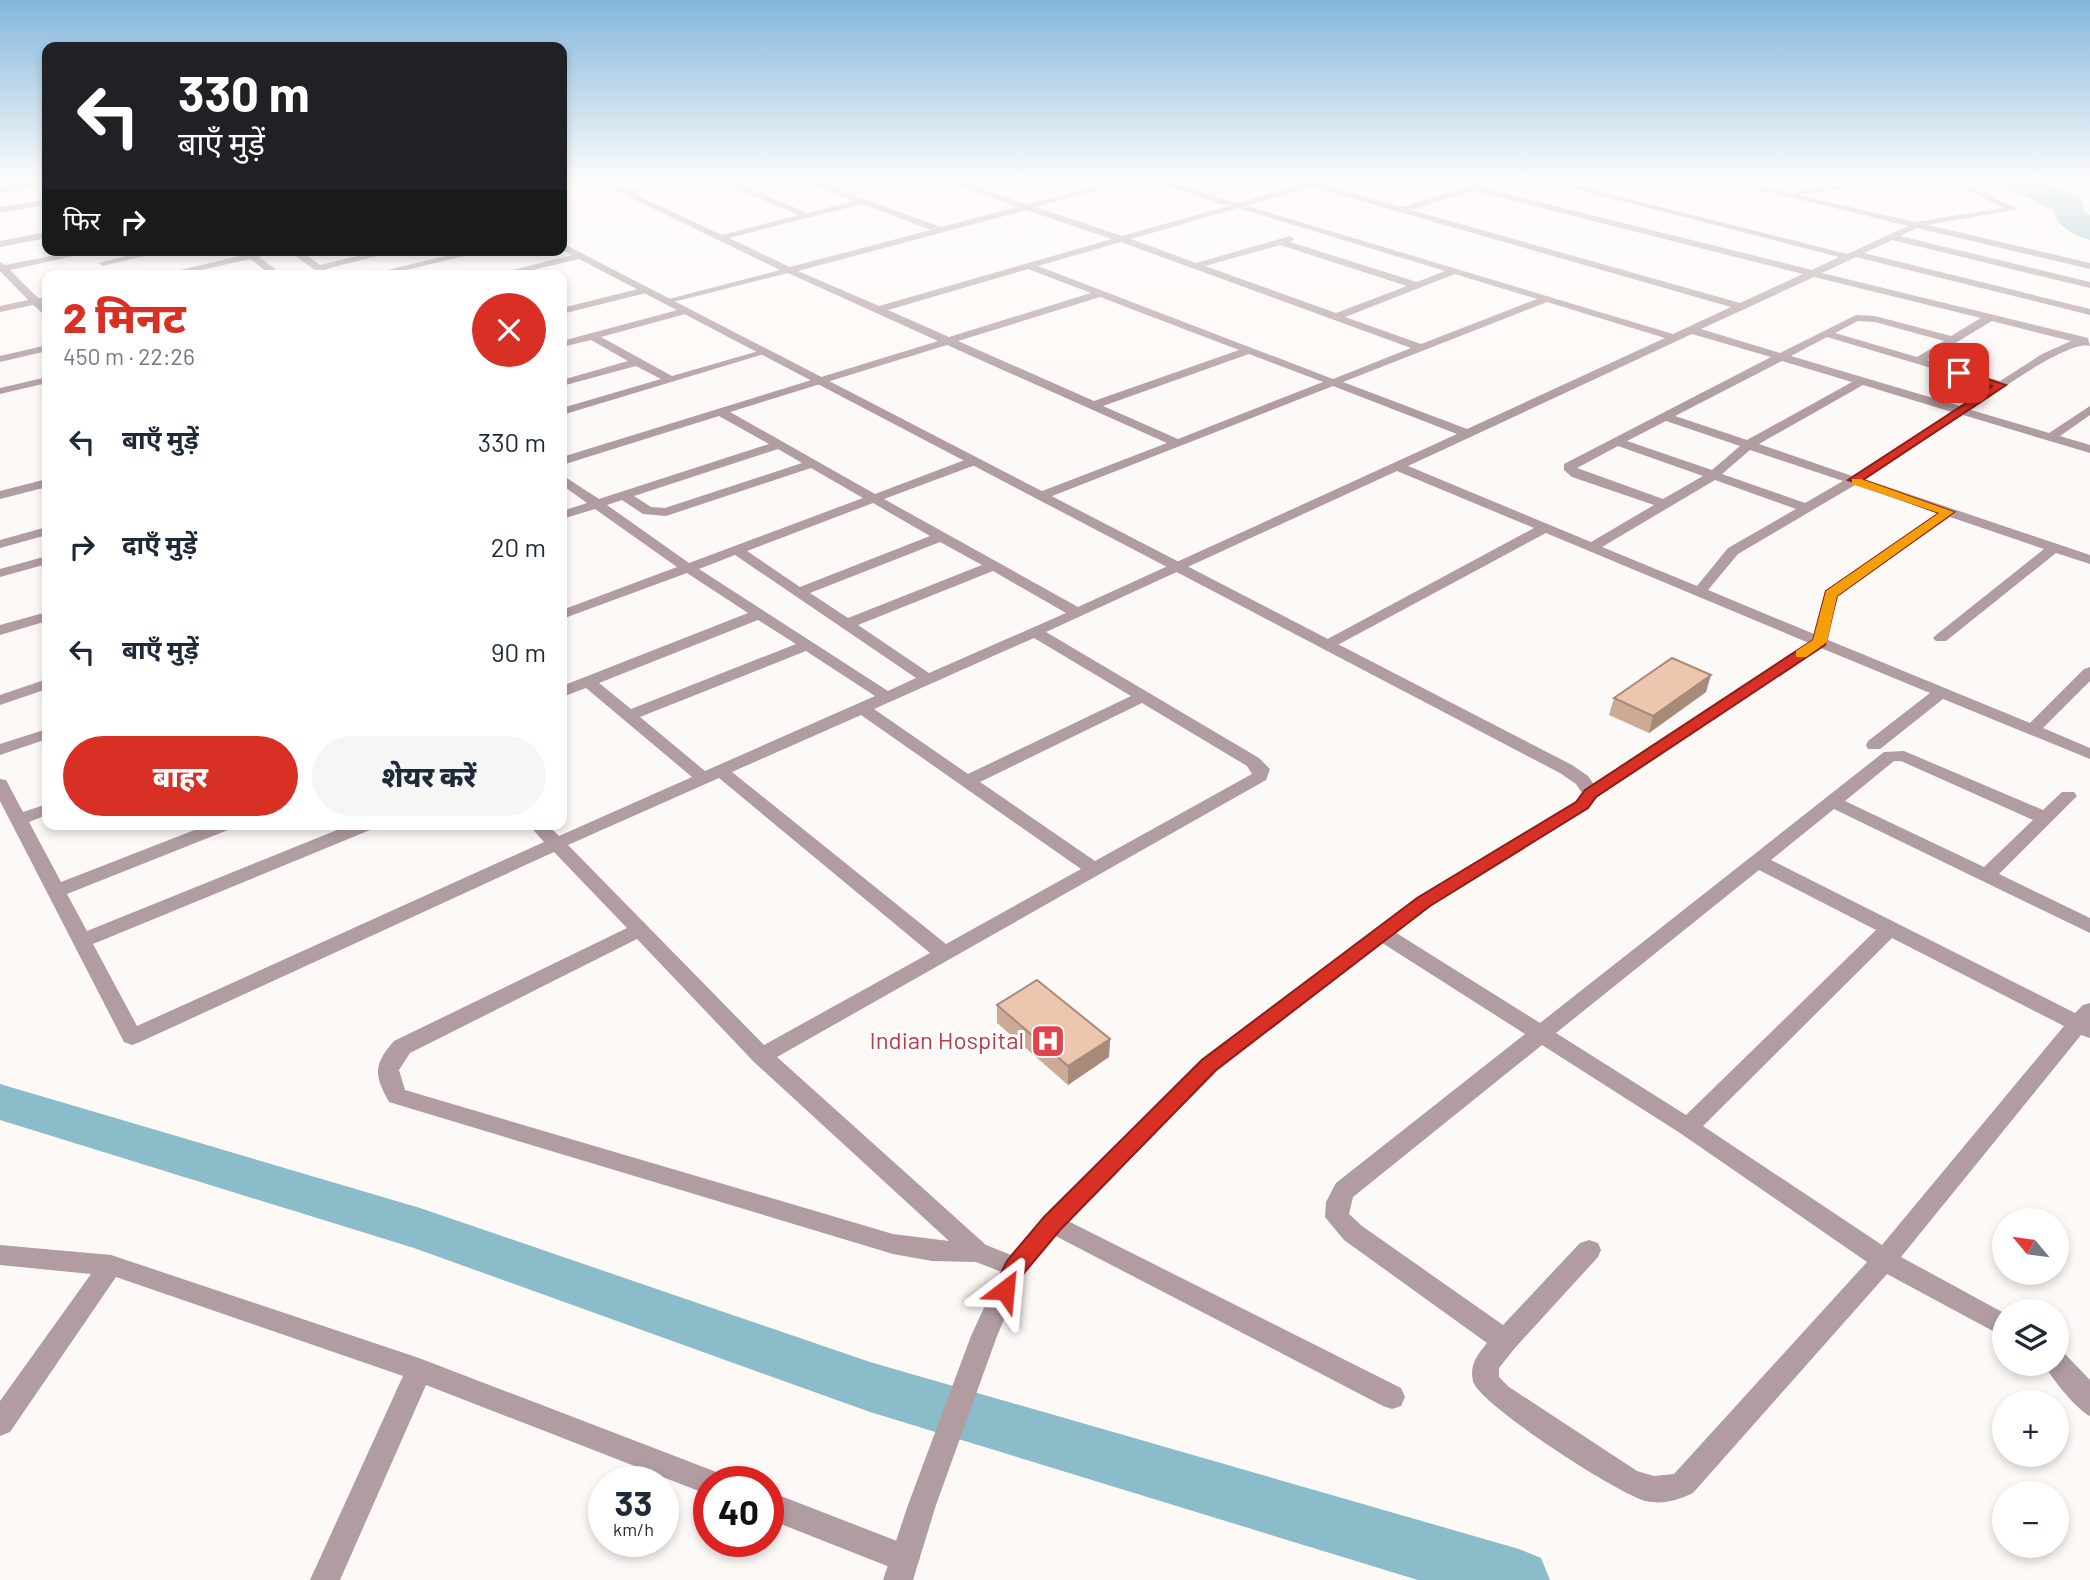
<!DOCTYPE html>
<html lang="hi">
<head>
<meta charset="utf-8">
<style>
  body { margin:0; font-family:Barlow,"Noto Sans Devanagari",sans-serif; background:#f6f6f7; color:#1f2937; height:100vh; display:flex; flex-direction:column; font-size:26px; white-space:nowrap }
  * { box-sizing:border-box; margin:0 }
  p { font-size:23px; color:#747a83 }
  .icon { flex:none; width:38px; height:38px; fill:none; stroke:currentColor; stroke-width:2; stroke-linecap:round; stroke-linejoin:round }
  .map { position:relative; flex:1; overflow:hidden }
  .details { position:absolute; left:42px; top:270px; width:525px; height:560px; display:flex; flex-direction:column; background:#fff; border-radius:14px; box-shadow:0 4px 10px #0003 }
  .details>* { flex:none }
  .banner { position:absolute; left:42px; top:42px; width:525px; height:214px; border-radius:14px; box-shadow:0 4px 10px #0003; background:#202124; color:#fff; overflow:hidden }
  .needle { width:46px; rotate:299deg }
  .buttons { position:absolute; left:1992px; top:1208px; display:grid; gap:14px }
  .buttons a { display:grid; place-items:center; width:77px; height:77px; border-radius:50%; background:#fff; box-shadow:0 4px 10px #0003; font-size:35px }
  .speed { position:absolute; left:588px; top:1466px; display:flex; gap:14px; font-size:35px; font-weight:700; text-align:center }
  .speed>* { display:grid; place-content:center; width:91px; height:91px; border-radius:50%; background:#fff; box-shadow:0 4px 10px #0003; line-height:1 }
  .speed small { font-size:18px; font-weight:400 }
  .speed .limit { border:10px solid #d22; background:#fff; color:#111 }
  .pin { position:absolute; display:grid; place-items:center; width:60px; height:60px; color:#fff; margin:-30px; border-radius:14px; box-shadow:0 4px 10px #0006 }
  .me { position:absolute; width:77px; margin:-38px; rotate:29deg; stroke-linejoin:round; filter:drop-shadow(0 0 5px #0008) }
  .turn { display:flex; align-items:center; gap:24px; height:147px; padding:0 21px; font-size:32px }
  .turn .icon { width:91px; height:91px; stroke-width:2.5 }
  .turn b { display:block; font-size:49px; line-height:60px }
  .then { display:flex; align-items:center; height:66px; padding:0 21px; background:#0003; gap:14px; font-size:26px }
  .round { display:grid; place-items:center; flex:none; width:74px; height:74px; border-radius:37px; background:#f6f6f7 }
  .head { display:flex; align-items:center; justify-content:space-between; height:119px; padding:0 21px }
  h1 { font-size:42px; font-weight:800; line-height:52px; color:#d93025 }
  .primary-button { display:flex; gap:14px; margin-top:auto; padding:14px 21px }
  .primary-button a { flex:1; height:80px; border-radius:42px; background:#d93025; color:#fff; font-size:28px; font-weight:800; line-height:80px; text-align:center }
  .primary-button a+a { background:#f6f6f7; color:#1f2937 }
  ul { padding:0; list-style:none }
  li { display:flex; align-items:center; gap:21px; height:105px; padding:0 21px }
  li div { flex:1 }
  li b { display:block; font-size:26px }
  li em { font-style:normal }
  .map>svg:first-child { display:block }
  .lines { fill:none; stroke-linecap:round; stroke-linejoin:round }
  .canal { fill:#8bbcca; fill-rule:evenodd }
  .river { fill:#8bbcca; fill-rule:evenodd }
  .minor { fill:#b09ca1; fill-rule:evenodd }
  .tertiary { fill:#b09ca1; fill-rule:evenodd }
  .wall { fill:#ccaa96 }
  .shaded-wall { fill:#a68b7a }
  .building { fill:#edc6af; stroke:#a68b7a; stroke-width:2 }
  .route { fill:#d93025; stroke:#8d1f18; stroke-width:2 }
  .slow { fill:#f59e0b }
  .labels { text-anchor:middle; stroke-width:6; stroke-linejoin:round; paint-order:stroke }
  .near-health-label { font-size:24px; fill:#be3a42; stroke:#fff; text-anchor:end }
</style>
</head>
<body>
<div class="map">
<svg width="2090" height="1580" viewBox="0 0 2090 1580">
  <rect width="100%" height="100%" fill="#fdf9f6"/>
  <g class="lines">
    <path class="canal" d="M0,1084L420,1208L870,1362L1519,1549L1541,1558L1550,1580H1418L870,1412L414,1248L0,1120Z"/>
    <path class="river" d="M1998,180H2038L2081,199L2085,212L2090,215V240C2076,236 2054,226 2054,210L2002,186Z"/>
    <path class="minor" d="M43,180H47V184L0,193V187Z
      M594,180C606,180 615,188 625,189C644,190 666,180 686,180L632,193L722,235L799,215L716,180H728L808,213L853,201L801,180H813L941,227L1017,207L941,180H954L1027,204L1119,180H1133L1036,207L1122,236L1228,206L1149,180H1162L1238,203L1317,180H1330L1321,184L1402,207L1490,180H1503L1483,188L1812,270L1839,257L1540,180H1554L1847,254L1908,226L1719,180H1734L1915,222L2004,208L1945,180H1956L2018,209L1928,225L2090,263V269L1917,228L1900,236L2090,282V288L1892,240L1864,253L2090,309V315L1856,257L1822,273L2088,338L2090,346C2067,340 1993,395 1971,410L2049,433L2090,406V415L2060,436L2090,445V453L1963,415L1864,479L2090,555V564L2056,553L1946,641H1936L1933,638L1936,635L2044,549L1950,517L1837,596L1828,640L2030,723L2084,669L2090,667V681L2043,728L2090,748V759L1943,699L1880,749H1868L1866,745L1868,741L1930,693L1821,648L1597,797H1585L1582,793L1585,789L1809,643L1546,533L1332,648H1322L1319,645L1322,642L1534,528L1397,471L1046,632L1259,758L1270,769L1266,780L777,1057L986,1245L1024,1260L1027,1267L1024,1274L1015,1277L976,1262L932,1261L893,1254L389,1102C374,1075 373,1065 394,1041L627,928L554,852L140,1042L132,1045L124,1042L0,801V779L6,780L23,812L47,804V815L29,822L61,882L210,824H236L233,828L67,894L87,931L352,824H378L375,828L93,944L137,1026L544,842L528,824H547L559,836L692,777L586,688L562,697V686L748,613L687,573L562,619V610L677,567L595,509L562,519V511L587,503L562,485V475L599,499L769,444L719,416L562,465V457L938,341L788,273L665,304V300L780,270ZM1312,187L1731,307L1673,334L1247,206ZM1474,191L1803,274L1740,303L1411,210ZM862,204L931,230L790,267L729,238ZM1238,208L1445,271L1417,282L1290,242L1295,239L1290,236L1196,263L1131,239ZM1026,210L1112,239L879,306L798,271ZM1121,242L1411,348L1333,379L1038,266ZM1280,245L1407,286L1336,313L1205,266ZM1028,269L1091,293L949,337L888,310ZM1455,274L1537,299L1421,344L1345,317ZM1814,277L1981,318L1951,336L1875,316L1856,315L1780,353L1701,329ZM1100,297L1239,350L1094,401L958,341ZM1547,302L1665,338L1467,429L1343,382ZM1858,321L1875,322L1944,341L1917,357L1835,333ZM1992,321L2071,341L2042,354L2000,381L1927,360ZM1692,334L1771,357L1564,464V470L1572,477L1654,505L1591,542L1408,466ZM1827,337L1992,386L1960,406L1791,356ZM947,345L1167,443L1037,493V499L1042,500L1333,386L1457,434L1078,607L884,499L978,464V458H970L875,494L730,412ZM1249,354L1323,382L1178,439L1103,406ZM1782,361L1852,382L1747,440L1675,416ZM1863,385L1952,412L1852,476L1759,444ZM1666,421L1740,446L1712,470L1627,441ZM1618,446L1703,476L1663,499L1577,468ZM778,449L802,463L665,508L651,507L634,496ZM1750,450L1843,481L1805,503L1722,474ZM811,468L863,498L689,563L607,505L622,500L643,514L666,516ZM1715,480L1796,509L1728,548L1697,586L1602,547ZM1855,485L1938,513L1825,591L1814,634L1708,590L1738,554ZM873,503L930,536L800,587L747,551ZM940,542L982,565L848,618L810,593ZM735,555L916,678L888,691L699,569ZM993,571L1066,613L929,673L858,625ZM758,620L796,644L631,709L599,683ZM1034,638L1131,696L968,774L874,709ZM806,651L875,696L705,771L640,717ZM1142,703L1247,766L1252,774L1095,861L980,782ZM861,715L1081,869L946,944L732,772ZM719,778L930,953L764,1045L568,845ZM637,939L754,1062L949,1241L893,1234L405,1090L399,1070L410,1053Z
      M1874,180H1900L1797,195L1793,192Z
      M47,199V205L0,213V207Z
      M47,232V238L0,247V241Z
      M81,250H102L10,270L38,298H47V302L43,304L47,308V317L33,305L0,312V306L28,300L0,271V262L5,265Z
      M150,250H169L103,266L98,263Z
      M243,250L253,253L285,250L259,257L283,275H271L250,259L179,275H159L244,255Z
      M287,250H299L320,265L382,250H401L326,269L331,275H322Z
      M470,250H489L386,275H367Z
      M580,253L585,256L583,258L512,275H493Z
      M646,287L651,290L650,292L562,314V308Z
      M685,308L689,309V313L601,337L672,376L766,349L771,352L562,415V408L661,379L636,366L562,386V380L628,361L591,340L562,347V341Z
      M47,345V351L0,362V356Z
      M47,377V383L0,394V388Z
      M47,479V487L0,499V491Z
      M47,527V535L0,548V540Z
      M47,556V564L0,577V569Z
      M47,612V621L0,635V625Z
      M47,679V689L0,705V695Z
      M47,729V739L0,755V744Z
      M1904,751L2043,810L2062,792H2074L2077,796L1999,874L2090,918V933L1834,809L1771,860L2075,1013L2083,1005L2090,1003V1038L2081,1035L1901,1257L2004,1313V1337L1887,1274L1693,1493C1678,1500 1663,1505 1646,1501C1620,1495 1478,1404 1473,1381C1469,1365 1478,1354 1487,1343L1344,1240L1325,1217L1326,1202L1336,1183L1525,1034L1376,939L1373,934L1376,929H1390L1540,1023L1884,752ZM1894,761H1901L2033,820L1984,867L1845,801ZM1759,870L1876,930L1686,1115L1556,1033ZM1892,938L2064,1026L1882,1245L1703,1126ZM1542,1045L1680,1133L1867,1262L1674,1474L1654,1476L1637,1471L1509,1387L1499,1377V1368L1514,1349L1598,1257L1601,1250L1598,1243L1589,1240L1580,1243L1503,1325L1362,1226L1349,1214L1353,1197Z
      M1052,1213L1401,1388L1405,1397L1401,1406L1392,1409L1383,1406L1044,1230L1040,1223L1044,1216Z
      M0,1245L111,1255L419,1358L719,1473L723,1482H709V1495L426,1385L340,1580H310L403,1376L116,1277L10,1432L0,1436V1401L91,1274L0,1265Z
      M2056,1350L2065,1354L2090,1380V1416C2079,1412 2049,1376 2044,1363H2056Z
      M768,1491L915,1548L920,1558L915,1568L905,1573L768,1519Z"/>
    <path class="tertiary" d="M562,243L1572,765L1588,776L1600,793L1588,809L1431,906L1217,1071L1060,1230L1024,1274L997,1336L936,1505L913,1580H883L908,1505L971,1336L1006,1260L1044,1216L1201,1059L1417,898L1576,801L1582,793L1576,784L1560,773L562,250Z"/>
  </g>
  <path class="wall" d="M1706,692L1649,733L1609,715L1614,698Z
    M997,1005L1110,1039L1109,1057L1068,1085L997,1023Z"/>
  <path class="shaded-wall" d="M0,180H39L0,184Z
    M1711,675L1706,692L1649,733L1653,716Z
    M1110,1039L1109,1057L1068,1085V1066Z"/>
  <path class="building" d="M1672,658L1711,675L1653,716L1614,698Z
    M1037,980L1110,1039L1068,1066L997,1005Z"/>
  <linearGradient id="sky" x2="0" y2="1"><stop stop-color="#83b7dc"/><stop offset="0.45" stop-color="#fefcfb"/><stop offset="1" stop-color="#fefcfb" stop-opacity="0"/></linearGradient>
  <rect width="2090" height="401" fill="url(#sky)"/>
  <path class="route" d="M1959,370L2006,385L1863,480L1954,512L1837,596L1825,645L1596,797L1588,808L1430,906L1216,1070L1060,1230L1024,1273L1013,1297L1005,1300L997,1297L993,1290L1007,1261L1044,1217L1202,1060L1417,898L1576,802L1585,790L1813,640L1826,591L1939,513L1848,480L1992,386L1956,375V371Z"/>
  <path class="slow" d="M1852,479H1861L1954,512L1837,596L1827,642L1806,657H1796V651L1813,640L1826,591L1939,513L1852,484Z"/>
  <defs>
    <g id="hospital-square" transform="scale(1.75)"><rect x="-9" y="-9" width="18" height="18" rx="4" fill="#e0444e" stroke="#fff"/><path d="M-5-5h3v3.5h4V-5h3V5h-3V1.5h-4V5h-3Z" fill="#fff"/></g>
  </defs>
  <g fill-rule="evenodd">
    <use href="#hospital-square" x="1048" y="1041"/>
  </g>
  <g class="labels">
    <g class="near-health-label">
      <text x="1024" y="1049">Indian Hospital</text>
    </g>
  </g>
</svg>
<div class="buttons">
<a><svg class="needle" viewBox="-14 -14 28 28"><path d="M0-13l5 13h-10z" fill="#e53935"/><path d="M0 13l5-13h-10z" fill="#747a83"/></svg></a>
<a><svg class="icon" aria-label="layers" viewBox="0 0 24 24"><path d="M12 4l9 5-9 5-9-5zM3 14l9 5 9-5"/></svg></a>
<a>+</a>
<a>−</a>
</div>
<div class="speed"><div>33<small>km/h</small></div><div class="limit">40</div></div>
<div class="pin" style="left:1959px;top:373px;background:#d93025"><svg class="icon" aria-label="arrive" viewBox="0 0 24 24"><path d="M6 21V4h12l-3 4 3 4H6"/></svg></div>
<svg class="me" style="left:1005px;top:1290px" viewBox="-20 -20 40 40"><path d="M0-17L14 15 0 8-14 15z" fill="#d93025" stroke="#fff" stroke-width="4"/></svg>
<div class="banner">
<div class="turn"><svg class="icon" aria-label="left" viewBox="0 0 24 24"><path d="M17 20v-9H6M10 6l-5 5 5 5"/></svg><div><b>330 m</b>बाएँ मुड़ें</div></div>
<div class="then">फिर<svg class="icon" aria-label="right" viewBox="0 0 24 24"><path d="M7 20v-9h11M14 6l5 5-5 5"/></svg></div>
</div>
<section class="details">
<div class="head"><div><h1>2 मिनट</h1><p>450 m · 22:26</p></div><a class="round" style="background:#d93025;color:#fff"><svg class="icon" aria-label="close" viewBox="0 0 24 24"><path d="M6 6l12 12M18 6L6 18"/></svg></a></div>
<ul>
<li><svg class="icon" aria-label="left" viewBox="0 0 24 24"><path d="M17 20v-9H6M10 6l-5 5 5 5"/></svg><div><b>बाएँ मुड़ें</b></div><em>330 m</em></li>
<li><svg class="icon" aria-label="right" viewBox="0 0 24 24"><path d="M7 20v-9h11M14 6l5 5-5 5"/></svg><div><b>दाएँ मुड़ें</b></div><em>20 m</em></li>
<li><svg class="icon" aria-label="left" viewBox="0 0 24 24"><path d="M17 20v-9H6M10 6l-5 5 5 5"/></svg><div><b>बाएँ मुड़ें</b></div><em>90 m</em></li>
</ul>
<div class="primary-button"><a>बाहर</a><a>शेयर करें</a></div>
</section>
</div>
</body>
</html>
